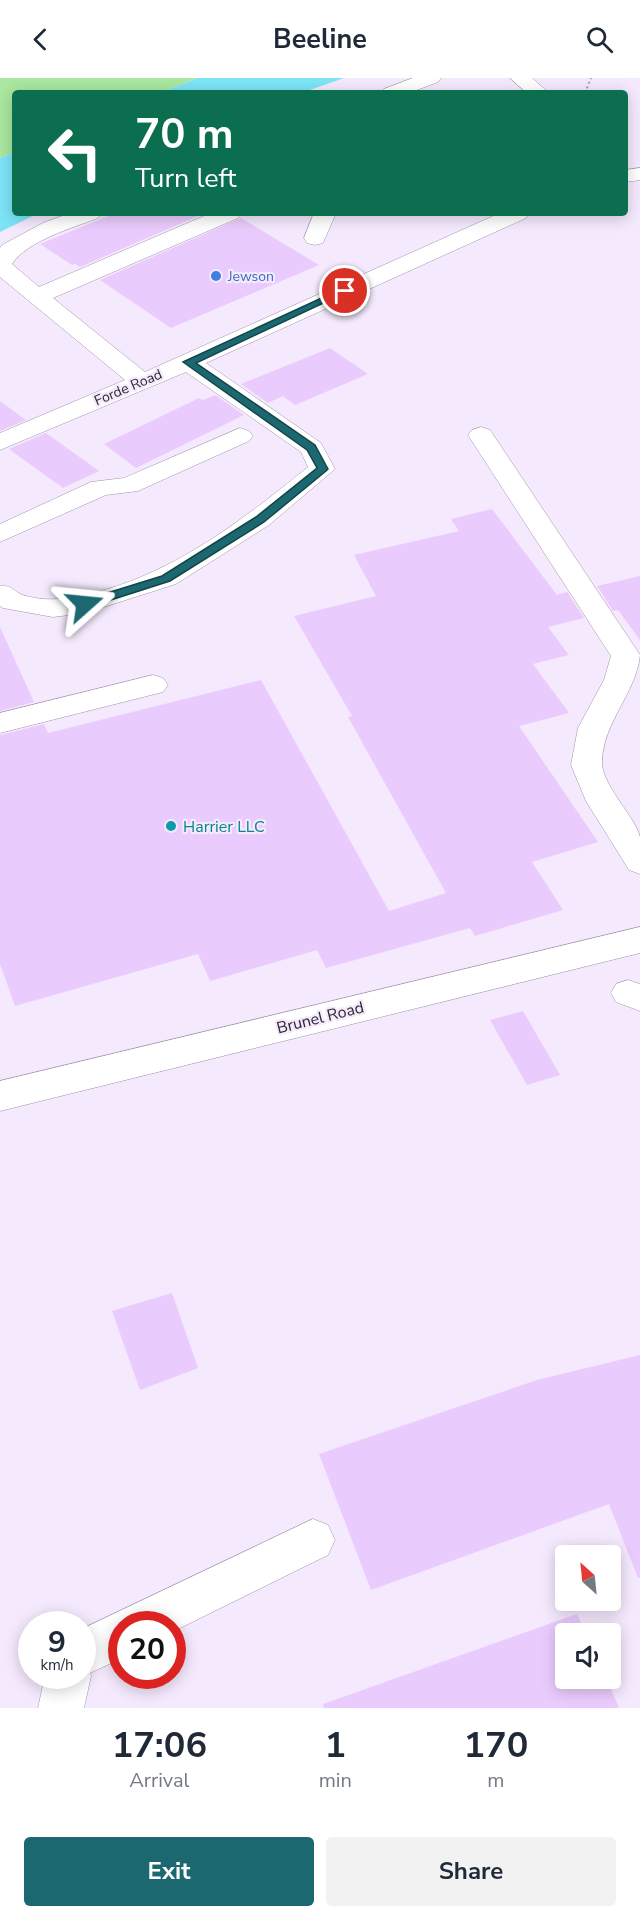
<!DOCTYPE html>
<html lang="en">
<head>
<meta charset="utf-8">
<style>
  body { margin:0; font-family:"Nunito Sans",sans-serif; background:#f2f2f3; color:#1f2937; height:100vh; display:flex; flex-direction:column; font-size:22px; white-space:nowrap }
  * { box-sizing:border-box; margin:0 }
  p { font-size:20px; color:#747a83 }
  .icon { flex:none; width:33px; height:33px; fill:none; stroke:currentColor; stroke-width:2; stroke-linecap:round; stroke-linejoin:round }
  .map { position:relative; height:1630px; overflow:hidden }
  .panel { display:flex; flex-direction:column; background:#fff; flex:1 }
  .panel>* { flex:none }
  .guide { position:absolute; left:12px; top:12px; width:616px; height:126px; border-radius:6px; box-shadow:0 3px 15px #0003; background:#0b6e4f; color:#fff; overflow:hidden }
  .needle { width:39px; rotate:333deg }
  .tools { position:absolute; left:555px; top:1467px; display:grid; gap:12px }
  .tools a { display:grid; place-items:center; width:66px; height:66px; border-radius:6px; background:#fff; box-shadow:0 3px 15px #0003; font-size:30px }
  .speed { position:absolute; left:18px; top:1533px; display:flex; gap:12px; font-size:30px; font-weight:700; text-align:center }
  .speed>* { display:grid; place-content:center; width:78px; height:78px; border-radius:50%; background:#fff; box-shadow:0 3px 15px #0003; line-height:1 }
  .speed small { font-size:15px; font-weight:400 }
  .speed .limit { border:9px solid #d22; background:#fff; color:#111 }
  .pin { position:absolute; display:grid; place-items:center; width:51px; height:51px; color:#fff; margin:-26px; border:3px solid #fff; border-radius:50%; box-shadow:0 2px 6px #0007 }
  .me { position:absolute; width:66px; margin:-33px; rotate:72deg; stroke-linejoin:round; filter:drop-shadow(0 0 4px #0008) }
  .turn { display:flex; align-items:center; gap:21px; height:126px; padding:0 24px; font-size:27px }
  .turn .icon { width:78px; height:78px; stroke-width:2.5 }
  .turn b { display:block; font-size:42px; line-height:51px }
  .eta { display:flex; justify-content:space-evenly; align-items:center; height:102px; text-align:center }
  .eta b { font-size:36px; font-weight:700; line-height:42px }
  .action { display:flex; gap:12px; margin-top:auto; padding:12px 24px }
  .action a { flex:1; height:69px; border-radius:6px; background:#1c6871; color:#fff; font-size:24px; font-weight:700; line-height:69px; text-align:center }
  .action a+a { background:#f2f2f3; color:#1f2937 }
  header { display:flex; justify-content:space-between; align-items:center; height:78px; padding:0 24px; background:#fff; font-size:27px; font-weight:700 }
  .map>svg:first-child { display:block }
  .green { fill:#aae7a0 }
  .water { fill:#7de4f8 }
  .building { fill:#eacbfd }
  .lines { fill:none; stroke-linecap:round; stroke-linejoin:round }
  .minor-casing { stroke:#a095a7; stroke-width:1 }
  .path { stroke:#a59cab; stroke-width:2; stroke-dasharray:2 3; stroke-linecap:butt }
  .minor { fill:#fff; fill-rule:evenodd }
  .route { fill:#1c6871; stroke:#124449; stroke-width:1.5 }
  .shop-dot { fill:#3f7fe0; stroke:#f5e9fd; stroke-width:2 }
  .culture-dot { fill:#0f9aa8; stroke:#f5e9fd; stroke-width:2 }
  .labels { text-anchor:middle; stroke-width:4.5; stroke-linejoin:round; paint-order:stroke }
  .far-shop-label { font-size:14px; fill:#366cbe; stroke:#f5e9fd; text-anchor:start }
  .far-street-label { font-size:14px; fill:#2c272f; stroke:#f5e9fd }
  .culture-label { font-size:16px; fill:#0d838f; stroke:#f5e9fd; text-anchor:start }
  .street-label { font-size:16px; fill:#2c272f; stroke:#f5e9fd }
</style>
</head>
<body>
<header><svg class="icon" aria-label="back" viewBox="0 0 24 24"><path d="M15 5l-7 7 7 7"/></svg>Beeline<svg class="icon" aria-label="search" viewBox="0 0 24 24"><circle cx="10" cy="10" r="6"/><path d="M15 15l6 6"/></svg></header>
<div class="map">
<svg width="640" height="1630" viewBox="0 0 640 1630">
  <rect width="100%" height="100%" fill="#f5e9fd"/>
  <path class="green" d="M0,0H198L160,15H15V74L0,80Z"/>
  <path class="water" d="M198,0H344L301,15H160Z
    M15,74V135H39L0,154V80Z"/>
  <path class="building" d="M116,135H205L80,189L75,186L72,187L40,166Z
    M241,140L319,187L171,250L100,202Z
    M330,270L368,296L295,327L283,318L268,325L241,306Z
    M215,317L244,337L136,390L104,366L199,320L203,322Z
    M0,323L26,342L0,353Z
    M46,355L99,393L63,410L9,371Z
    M492,431L557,517L567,514L584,540L548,549L569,577L533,586L569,635L519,648L598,764L532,784L563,832L475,858L470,850L326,890L317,872L210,903L198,876L15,928L0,886V657L44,646L48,655L261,602L389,833L446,815L348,639L352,638L294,538L376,518L354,477L459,453L451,441Z
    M640,498V562L618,532L613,533L597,508Z
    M0,549L34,624L0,633Z
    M523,933L560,997L527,1007L490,942Z
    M172,1215L198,1290L140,1312L112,1233Z
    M640,1277V1500H638L609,1426L371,1512L319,1376L537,1302Z
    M577,1536L586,1556H566V1600H606L619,1630H324L323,1626Z"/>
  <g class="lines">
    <g class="minor-casing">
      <path id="minor" d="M413,0H441L438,4L409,15H381L384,11Z
        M510,0H532L549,15H527Z
        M640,90V102L626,104V92Z
        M70,135H101L98,140C72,150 27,163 12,186L39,209L211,135H241L238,140L53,220L145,294L500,135H529L526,140L206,285L321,365L335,391L269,447L176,506L85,535L53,539L3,530L0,528V508C10,507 13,512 20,516C29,520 47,522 56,521C153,512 235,448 308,389L301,374L186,294L0,372V355L125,302L0,199V170L2,167L43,145Z
        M314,135H336L323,165L315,167L307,165L304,160Z
        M481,349L490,352L640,577C636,616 602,645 602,685C602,707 636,740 640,759C640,770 640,784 640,796L629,792L586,723L571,687L578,650L604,602L611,578L468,357L472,352Z
        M240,350L249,353L253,358L249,363L138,413L106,417L0,464V446L91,404L124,400Z
        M153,597L163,600L168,607L163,614L0,655V635Z
        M640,849V875L0,1033V1003Z
        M628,902L640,906V933L616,924L611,915L616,906Z
        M313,1441L328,1447L335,1462L328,1477L172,1554V1546H122V1580L90,1595L91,1598L84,1630H38L45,1598H82V1551Z"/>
    </g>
    <path class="path" d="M585,15L591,0"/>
    <use href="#minor" class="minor"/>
  </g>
  <path class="route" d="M341,211L349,213L196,285L315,367L328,391L326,393L264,444L170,503L89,529H81V523L162,498L256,439L317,390L307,372L183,284Z"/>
  <circle class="shop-dot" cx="216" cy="198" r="6"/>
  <circle class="culture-dot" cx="171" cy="748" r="6"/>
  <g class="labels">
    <g class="far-shop-label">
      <text x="228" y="203">Jewson</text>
    </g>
    <g class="far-street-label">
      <text transform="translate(128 309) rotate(-23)" y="5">Forde Road</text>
    </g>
    <g class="culture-label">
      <text x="183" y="754">Harrier LLC</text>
    </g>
    <g class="street-label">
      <text transform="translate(320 939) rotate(-14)" y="6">Brunel Road</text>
    </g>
  </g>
</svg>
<div class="tools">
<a><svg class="needle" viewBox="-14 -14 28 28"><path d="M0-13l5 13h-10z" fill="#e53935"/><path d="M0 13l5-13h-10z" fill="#747a83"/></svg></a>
<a><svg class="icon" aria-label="sound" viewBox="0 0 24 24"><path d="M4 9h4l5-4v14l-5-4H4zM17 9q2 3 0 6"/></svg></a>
</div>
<div class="speed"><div>9<small>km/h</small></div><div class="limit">20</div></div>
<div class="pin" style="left:345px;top:213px;background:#d93025"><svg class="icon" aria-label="arrive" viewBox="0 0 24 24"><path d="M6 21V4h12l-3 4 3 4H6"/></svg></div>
<svg class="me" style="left:85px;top:526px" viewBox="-20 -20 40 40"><path d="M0-17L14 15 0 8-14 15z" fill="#1c6871" stroke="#fff" stroke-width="4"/></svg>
<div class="guide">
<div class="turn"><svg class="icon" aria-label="left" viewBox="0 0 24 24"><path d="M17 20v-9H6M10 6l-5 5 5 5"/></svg><div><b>70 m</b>Turn left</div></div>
</div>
</div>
<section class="panel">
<div class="eta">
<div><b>17:06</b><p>Arrival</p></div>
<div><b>1</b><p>min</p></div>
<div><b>170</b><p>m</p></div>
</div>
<div class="action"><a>Exit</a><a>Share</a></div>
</section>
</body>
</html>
